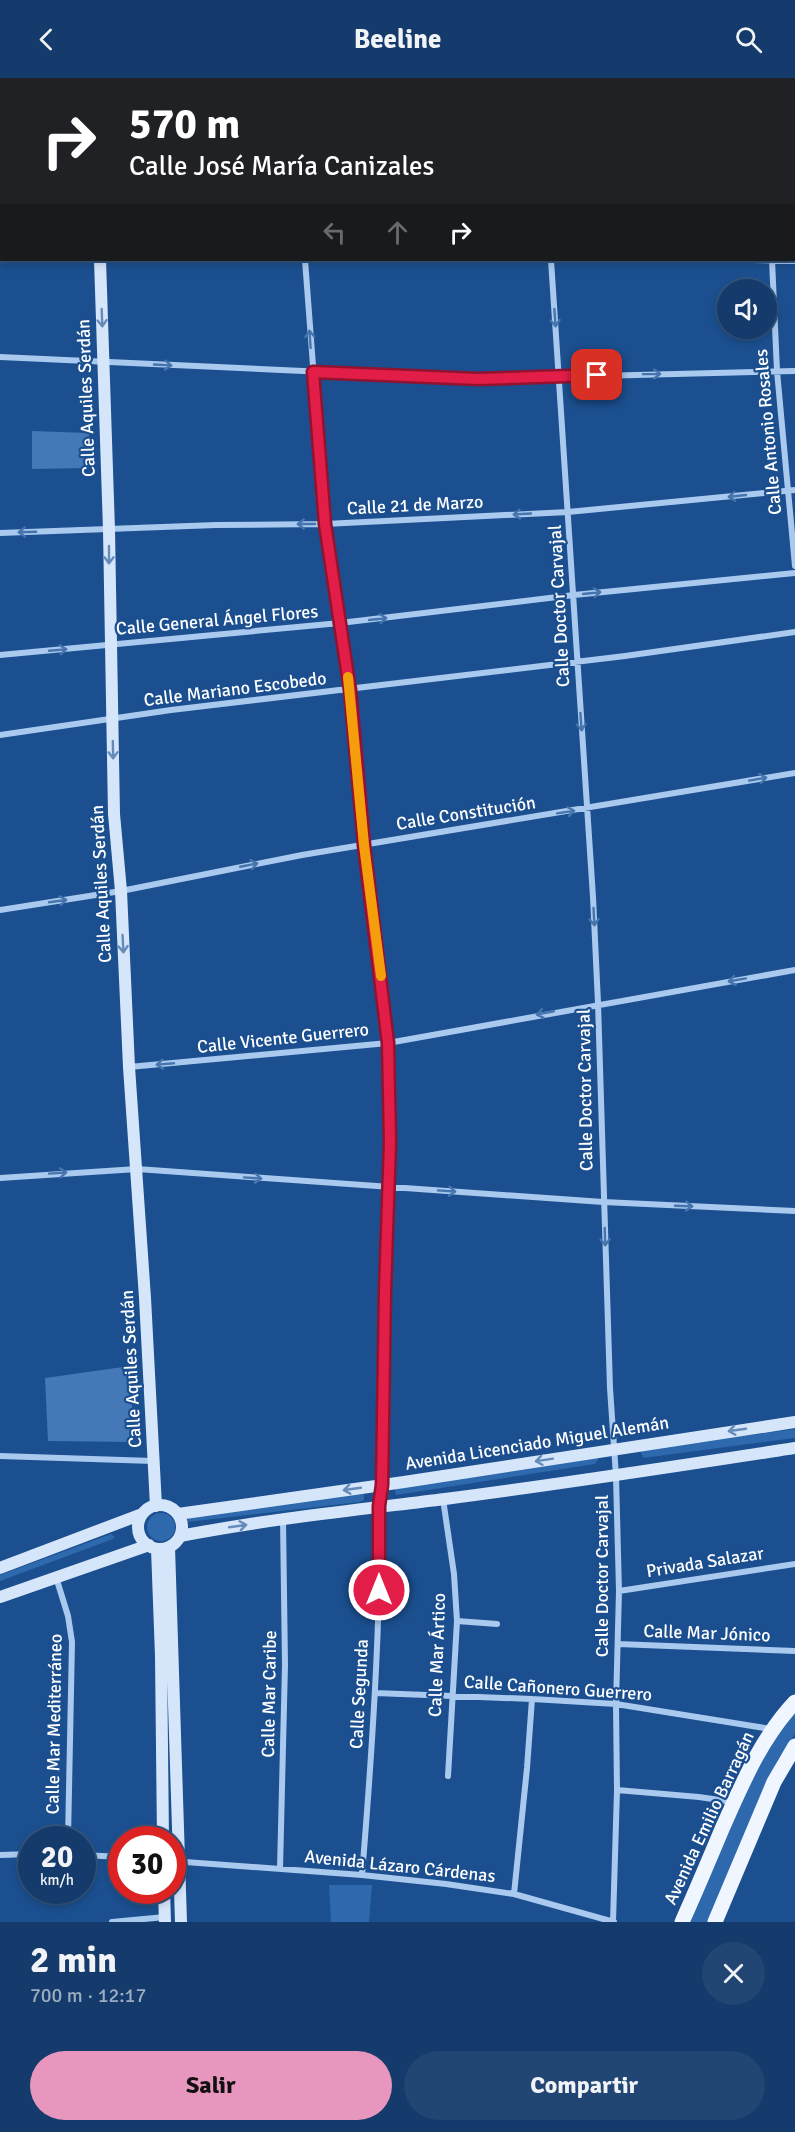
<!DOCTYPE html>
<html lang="es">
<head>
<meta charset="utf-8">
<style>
  body { margin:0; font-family:Signika,sans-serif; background:#214673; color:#f1f3f6; height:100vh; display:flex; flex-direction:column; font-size:22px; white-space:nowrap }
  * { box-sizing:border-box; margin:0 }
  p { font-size:20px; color:#9dadc1 }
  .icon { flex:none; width:33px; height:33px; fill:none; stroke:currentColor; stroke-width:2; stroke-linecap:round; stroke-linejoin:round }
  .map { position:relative; height:1844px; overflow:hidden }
  .drawer { display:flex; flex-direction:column; background:#143b6b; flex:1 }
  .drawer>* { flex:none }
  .banner { position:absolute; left:0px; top:0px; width:795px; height:183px; box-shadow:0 3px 9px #0003,0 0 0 2px #33557e; background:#202124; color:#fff; overflow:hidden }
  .tools { position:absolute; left:717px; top:201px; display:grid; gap:12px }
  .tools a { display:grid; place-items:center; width:60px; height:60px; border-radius:50%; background:#143b6b; box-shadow:0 3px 9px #0003,0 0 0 2px #33557e; font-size:30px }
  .speed { position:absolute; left:18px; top:1748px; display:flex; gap:12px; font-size:30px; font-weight:700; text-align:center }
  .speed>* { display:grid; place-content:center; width:78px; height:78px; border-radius:50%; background:#143b6b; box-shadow:0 3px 9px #0003,0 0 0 2px #33557e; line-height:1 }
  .speed small { font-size:15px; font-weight:400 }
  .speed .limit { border:9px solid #d22; background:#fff; color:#111 }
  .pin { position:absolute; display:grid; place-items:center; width:51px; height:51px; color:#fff; margin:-26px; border-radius:12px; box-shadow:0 3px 9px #0006 }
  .me { position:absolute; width:66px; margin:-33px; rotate:0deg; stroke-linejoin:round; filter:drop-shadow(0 0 4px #0008) }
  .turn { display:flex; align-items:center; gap:21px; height:126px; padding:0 30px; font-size:27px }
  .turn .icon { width:78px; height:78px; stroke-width:2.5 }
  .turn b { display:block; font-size:42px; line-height:51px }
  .lanes { display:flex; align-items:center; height:57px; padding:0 30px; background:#0003; justify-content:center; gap:30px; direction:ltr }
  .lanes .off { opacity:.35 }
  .round { display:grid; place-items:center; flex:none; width:63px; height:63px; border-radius:32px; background:#214673 }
  .summary { display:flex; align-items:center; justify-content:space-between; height:102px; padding:0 30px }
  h1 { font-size:36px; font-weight:800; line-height:45px }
  .cta { display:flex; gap:12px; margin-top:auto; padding:12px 30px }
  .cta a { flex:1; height:69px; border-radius:36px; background:#e797bd; color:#111; font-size:24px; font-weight:800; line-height:69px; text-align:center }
  .cta a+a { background:#214673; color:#f1f3f6 }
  header { display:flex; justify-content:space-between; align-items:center; height:78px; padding:0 30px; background:#143b6b; font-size:27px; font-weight:800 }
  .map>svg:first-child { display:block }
  .green { fill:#2e69ad }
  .building { fill:#4478b7 }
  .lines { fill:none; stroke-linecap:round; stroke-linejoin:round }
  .street { stroke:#a9c9ee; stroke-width:6 }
  .secondary { stroke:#d6e6fa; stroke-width:12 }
  .primary { stroke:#f0f6ff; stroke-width:15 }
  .oneway { stroke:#668bba }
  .oneway2 { stroke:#4674ac }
  .route-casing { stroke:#92132f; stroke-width:15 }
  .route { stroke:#e11d48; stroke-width:10 }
  .slow { stroke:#f59e0b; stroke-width:10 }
  .labels { text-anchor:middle; stroke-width:4.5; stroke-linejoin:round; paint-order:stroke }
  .street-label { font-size:18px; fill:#fff; stroke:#1b4f8f }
</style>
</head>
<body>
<header><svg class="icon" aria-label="back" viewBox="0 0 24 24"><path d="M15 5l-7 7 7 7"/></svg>Beeline<svg class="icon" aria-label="search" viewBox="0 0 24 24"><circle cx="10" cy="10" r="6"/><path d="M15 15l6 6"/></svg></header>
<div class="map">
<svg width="795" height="1844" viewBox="0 0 795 1844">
  <rect width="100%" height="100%" fill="#1b4f8f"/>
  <path class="green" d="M795,1351V1360L643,1380L640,1371Z
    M593,1377L599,1381L595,1386L396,1417L394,1409Z
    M364,1415V1422L359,1424L188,1444V1438Z
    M147 1449a14 14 0 1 1 28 0a14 14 0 1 1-28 0Z
    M111,1456L115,1459L113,1461L0,1503V1497Z
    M795,1632V1656L778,1681L767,1706L708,1844H686L765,1673Z
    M329,1807H372L369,1844H331Z"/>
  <path class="building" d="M32,353L89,355V390L32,391Z
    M130,1288L134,1364L48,1363L45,1300Z"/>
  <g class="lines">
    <path class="street" d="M291,0V2
      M536,0V2
      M659,0V2
      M758,0V2
      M0,174H2
      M305,182L325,446L350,612L364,767L388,965L390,1064L385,1213L382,1407C376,1452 379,1499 378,1544C375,1629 369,1712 362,1797
      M551,182L593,819L598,925L610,1310L616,1398L619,1513L616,1626L617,1712L613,1844
      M753,182L795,183
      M772,182L777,293L795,488
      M0,279L478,301L795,293
      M0,455L216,447L325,446L568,434L795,412
      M0,577L340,545L574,517L795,495
      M0,657L171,632L625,578L795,554
      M0,832L121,813L302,777L795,695
      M129,989L388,965L795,892
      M0,1100L137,1091L603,1124L795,1133
      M0,1378L153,1383
      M443,1421L454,1496L457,1543L448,1698
      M56,1499L68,1538L72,1564L68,1761
      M619,1513L795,1486
      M457,1543L497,1546
      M618,1566L795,1573
      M375,1615L532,1621L616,1626L771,1651
      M617,1712L699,1719L733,1724
      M0,1777L32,1776
      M82,1777L122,1779
      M172,1783L362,1797L446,1806L514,1816L614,1844
      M280,1791L285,1587L283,1442
      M514,1816L527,1690L532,1621
      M112,1844L165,1839"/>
    <path class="secondary" d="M93,0V2
      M100,182L109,452L114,736L121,813L129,989L145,1220L156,1428
      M138 1449a22 22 0 1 1 44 0a22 22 0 1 1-44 0Z
      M178,1436L404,1404L795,1344
      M180,1458C268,1441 356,1432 445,1421C562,1406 678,1388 795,1370
      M169,1469L181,1844
      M157,1471L161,1578L163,1761
      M0,1490L142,1436
      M0,1519L149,1467
      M164,1812L165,1844"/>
    <path class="primary" d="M682,1844C696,1813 709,1782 722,1751C742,1706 761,1660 795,1624
      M715,1844L774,1704L795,1668"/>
  </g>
  <defs><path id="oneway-shaft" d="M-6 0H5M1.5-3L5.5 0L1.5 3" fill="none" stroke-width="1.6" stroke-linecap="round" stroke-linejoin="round" transform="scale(1.5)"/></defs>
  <g class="oneway">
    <use href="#oneway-shaft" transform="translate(102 240) rotate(88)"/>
    <use href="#oneway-shaft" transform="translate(109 477) rotate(90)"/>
    <use href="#oneway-shaft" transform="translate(113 672) rotate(89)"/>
    <use href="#oneway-shaft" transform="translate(123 866) rotate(87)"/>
    <use href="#oneway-shaft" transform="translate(737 1352) rotate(172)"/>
    <use href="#oneway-shaft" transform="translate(544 1382) rotate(171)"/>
    <use href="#oneway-shaft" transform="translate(352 1411) rotate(172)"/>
    <use href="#oneway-shaft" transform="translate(238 1448) rotate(-8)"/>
  </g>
  <g class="oneway2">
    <use href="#oneway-shaft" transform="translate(555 240) rotate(86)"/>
    <use href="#oneway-shaft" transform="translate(310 261) rotate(-94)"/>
    <use href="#oneway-shaft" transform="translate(163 287) rotate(3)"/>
    <use href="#oneway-shaft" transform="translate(652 296) rotate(-1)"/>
    <use href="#oneway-shaft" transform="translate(737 418) rotate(174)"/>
    <use href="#oneway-shaft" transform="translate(522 436) rotate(177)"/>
    <use href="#oneway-shaft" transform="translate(306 446) rotate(180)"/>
    <use href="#oneway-shaft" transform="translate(27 454) rotate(178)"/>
    <use href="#oneway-shaft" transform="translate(592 515) rotate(-6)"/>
    <use href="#oneway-shaft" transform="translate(378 541) rotate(-6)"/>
    <use href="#oneway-shaft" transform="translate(58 572) rotate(-5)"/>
    <use href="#oneway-shaft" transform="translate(581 644) rotate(86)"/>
    <use href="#oneway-shaft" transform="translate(758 701) rotate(-10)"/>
    <use href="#oneway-shaft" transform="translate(566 734) rotate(-9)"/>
    <use href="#oneway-shaft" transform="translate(249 787) rotate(-11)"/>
    <use href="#oneway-shaft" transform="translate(58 823) rotate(-8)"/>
    <use href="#oneway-shaft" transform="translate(594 839) rotate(87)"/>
    <use href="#oneway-shaft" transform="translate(737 902) rotate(170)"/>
    <use href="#oneway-shaft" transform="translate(545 935) rotate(169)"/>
    <use href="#oneway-shaft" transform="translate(165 986) rotate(175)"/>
    <use href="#oneway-shaft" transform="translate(58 1095) rotate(-4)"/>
    <use href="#oneway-shaft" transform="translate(253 1100) rotate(4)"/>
    <use href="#oneway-shaft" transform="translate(447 1113) rotate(4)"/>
    <use href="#oneway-shaft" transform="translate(684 1128) rotate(2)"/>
    <use href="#oneway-shaft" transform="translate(605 1159) rotate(88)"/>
  </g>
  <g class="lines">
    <g class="route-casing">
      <path id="route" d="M379,1512V1428L382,1407L385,1213L390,1064L388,965L364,767L350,612L325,446L313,294L478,301L597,297"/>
    </g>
    <use href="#route" class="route"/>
    <path class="slow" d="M348,599L364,767L381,898"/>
  </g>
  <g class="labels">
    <g class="street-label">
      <text transform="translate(86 320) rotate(-92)" y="6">Calle Aquiles Serdán</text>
      <text transform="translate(768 354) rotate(-95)" y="6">Calle Antonio Rosales</text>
      <text transform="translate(415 427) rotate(-3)" y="6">Calle 21 de Marzo</text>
      <text transform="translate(559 528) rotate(-93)" y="6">Calle Doctor Carvajal</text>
      <text transform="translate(217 542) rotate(-5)" y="6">Calle General Ángel Flores</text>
      <text transform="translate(235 611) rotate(-7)" y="6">Calle Mariano Escobedo</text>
      <text transform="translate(466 735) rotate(-9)" y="6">Calle Constitución</text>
      <text transform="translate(101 806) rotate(-93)" y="6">Calle Aquiles Serdán</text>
      <text transform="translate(283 960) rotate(-6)" y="6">Calle Vicente Guerrero</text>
      <text transform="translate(585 1012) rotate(-91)" y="6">Calle Doctor Carvajal</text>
      <text transform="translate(131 1291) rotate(-93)" y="6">Calle Aquiles Serdán</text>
      <text transform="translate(537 1365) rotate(-9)" y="6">Avenida Licenciado Miguel Alemán</text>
      <text transform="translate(705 1484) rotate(-9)" y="6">Privada Salazar</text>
      <text transform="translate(602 1498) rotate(-90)" y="6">Calle Doctor Carvajal</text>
      <text transform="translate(707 1555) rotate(2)" y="6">Calle Mar Jónico</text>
      <text transform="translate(437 1577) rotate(-88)" y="6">Calle Mar Ártico</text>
      <text transform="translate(558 1610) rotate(4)" y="6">Calle Cañonero Guerrero</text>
      <text transform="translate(269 1616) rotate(-89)" y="6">Calle Mar Caribe</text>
      <text transform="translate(359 1616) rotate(-87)" y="6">Calle Segunda</text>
      <text transform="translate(54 1646) rotate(-89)" y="6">Calle Mar Mediterráneo</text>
      <text transform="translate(709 1740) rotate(-65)" y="6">Avenida Emilio Barragán</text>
      <text transform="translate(400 1788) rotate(6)" y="6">Avenida Lázaro Cárdenas</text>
    </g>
  </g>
</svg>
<div class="tools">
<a><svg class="icon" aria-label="sound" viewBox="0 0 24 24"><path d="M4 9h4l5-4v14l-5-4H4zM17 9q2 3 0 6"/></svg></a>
</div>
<div class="speed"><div>20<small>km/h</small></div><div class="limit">30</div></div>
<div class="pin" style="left:597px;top:297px;background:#d93025"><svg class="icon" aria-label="arrive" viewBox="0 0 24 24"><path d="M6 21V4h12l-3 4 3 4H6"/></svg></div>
<svg class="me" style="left:379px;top:1512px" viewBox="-20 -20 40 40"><circle r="17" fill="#e11d48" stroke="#fff" stroke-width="3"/><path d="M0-11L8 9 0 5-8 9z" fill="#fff"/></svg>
<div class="banner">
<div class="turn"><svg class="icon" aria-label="right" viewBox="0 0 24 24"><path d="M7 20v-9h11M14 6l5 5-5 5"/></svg><div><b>570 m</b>Calle José María Canizales</div></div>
<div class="lanes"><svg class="icon off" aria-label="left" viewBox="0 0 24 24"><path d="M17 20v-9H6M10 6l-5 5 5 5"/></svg><svg class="icon off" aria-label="ahead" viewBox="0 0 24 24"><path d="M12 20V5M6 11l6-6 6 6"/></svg><svg class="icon" aria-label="right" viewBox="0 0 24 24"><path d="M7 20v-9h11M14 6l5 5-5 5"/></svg></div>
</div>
</div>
<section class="drawer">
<div class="summary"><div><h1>2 min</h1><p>700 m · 12:17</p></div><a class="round"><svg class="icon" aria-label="close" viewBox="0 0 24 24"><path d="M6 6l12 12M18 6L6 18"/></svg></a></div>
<div class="cta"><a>Salir</a><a>Compartir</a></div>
</section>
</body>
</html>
